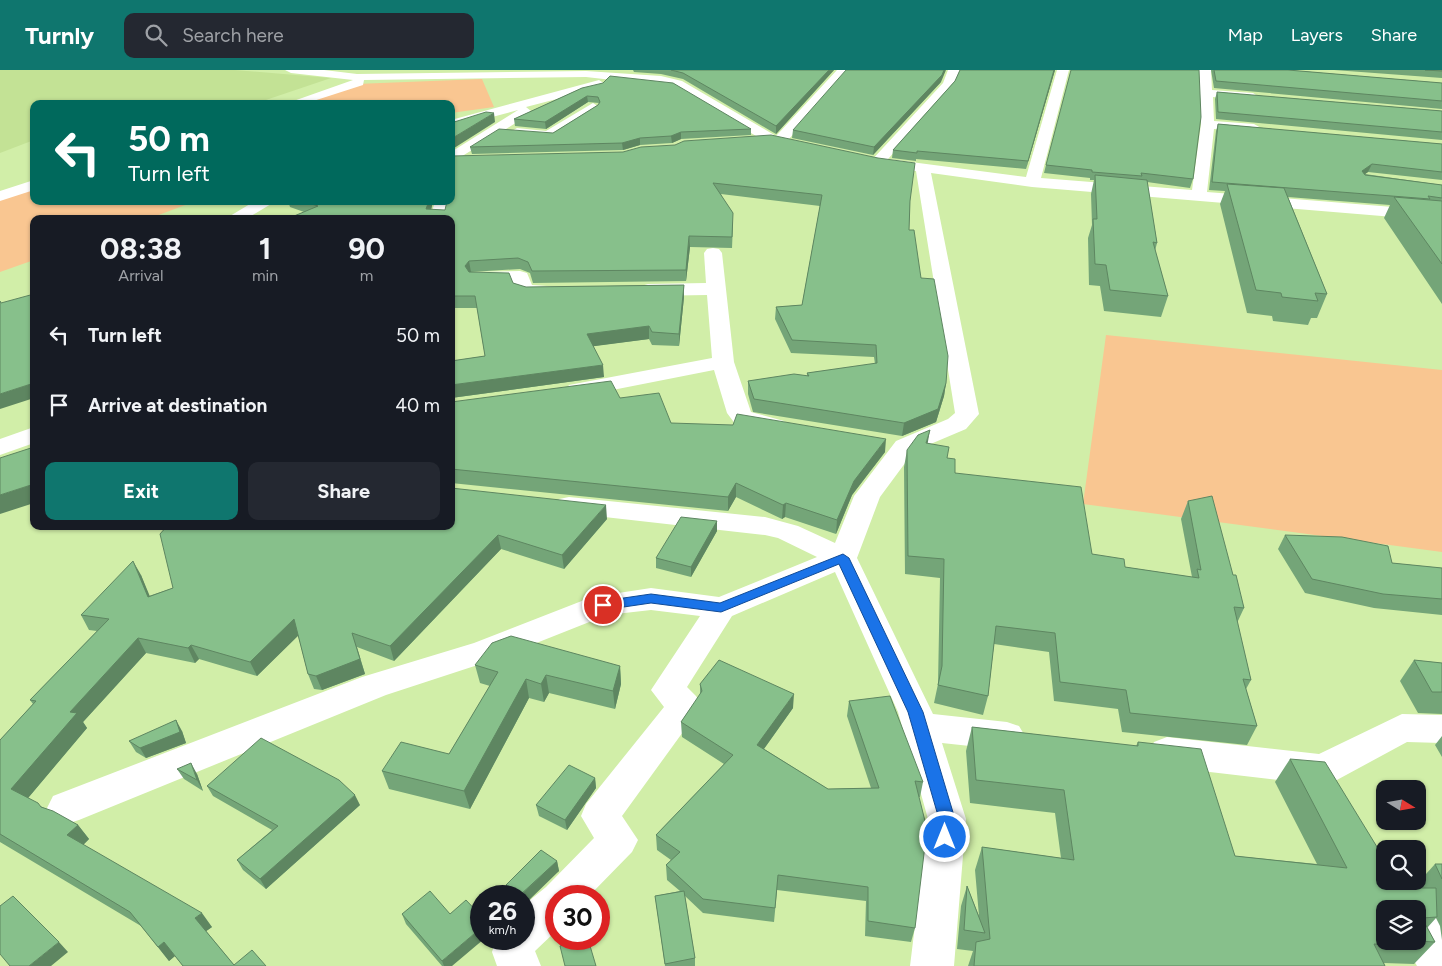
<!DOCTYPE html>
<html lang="en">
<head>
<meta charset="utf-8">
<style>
  body { margin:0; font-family:Figtree,sans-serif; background:#242831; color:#f1f3f6; height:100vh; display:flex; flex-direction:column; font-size:19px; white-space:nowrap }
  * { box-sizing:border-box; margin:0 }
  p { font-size:16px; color:#9ea1a6 }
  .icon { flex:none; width:28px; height:28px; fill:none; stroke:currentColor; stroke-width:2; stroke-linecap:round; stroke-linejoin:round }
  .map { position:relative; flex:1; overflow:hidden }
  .panel { position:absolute; left:30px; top:145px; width:425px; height:315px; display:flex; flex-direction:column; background:#171b24; border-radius:10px; box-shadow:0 1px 4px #0004 }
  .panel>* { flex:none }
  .guide { position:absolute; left:30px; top:30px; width:425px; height:105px; border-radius:10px; box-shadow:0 1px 4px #0004; background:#00695c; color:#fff; overflow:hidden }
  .needle { width:32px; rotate:101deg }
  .buttons { position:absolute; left:1376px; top:710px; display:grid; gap:10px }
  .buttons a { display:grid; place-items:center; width:50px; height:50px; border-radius:10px; background:#171b24; box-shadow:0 1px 4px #0004; font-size:25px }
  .speed { position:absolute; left:470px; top:815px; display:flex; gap:10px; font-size:25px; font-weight:700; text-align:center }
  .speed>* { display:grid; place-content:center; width:65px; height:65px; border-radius:50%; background:#171b24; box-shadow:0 1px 4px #0004; line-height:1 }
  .speed small { font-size:12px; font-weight:400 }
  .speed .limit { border:8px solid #d22; background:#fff; color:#111 }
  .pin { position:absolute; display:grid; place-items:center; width:42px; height:42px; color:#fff; margin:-21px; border:2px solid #fff; border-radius:50%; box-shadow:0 1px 5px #0007 }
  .me { position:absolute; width:55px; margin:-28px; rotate:0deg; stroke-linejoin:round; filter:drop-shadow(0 0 4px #0008) }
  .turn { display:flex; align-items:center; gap:18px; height:105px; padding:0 15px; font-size:22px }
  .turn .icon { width:65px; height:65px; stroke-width:2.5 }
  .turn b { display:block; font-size:35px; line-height:42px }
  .eta { display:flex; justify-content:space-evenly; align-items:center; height:85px; text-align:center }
  .eta b { font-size:30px; font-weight:700; line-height:35px }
  .button { display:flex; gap:10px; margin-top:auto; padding:10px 15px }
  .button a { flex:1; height:58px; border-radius:10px; background:#0f766e; color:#fff; font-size:20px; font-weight:700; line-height:58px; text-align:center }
  .button a+a { background:#242831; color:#f1f3f6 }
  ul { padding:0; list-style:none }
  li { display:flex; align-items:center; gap:15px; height:70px; padding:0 15px }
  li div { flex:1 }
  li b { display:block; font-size:19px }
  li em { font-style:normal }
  header { display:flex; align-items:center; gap:30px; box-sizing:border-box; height:70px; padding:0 25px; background:#0f766e; color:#fff }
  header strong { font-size:24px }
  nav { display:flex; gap:28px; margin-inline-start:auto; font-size:18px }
  .search { width:350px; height:45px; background:#242831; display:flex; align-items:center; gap:12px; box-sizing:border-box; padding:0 18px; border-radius:10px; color:#9ea1a6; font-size:19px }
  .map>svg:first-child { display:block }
  .built { fill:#c3e295 }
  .green { fill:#f9c691 }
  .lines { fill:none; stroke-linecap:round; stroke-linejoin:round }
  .minor { fill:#fff; fill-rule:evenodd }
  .wall { fill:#74a578; fill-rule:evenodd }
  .shaded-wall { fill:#5e8661 }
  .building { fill:#87c08b; stroke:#5e8661 }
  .route { fill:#1a73e8; stroke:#114b97 }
</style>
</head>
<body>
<header>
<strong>Turnly</strong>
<div class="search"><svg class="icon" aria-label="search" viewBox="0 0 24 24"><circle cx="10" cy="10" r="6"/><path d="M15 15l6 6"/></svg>Search here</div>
<nav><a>Map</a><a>Layers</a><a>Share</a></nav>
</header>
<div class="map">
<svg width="1442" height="896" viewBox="0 0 1442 896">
  <rect width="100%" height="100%" fill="#d1eea8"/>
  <path class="built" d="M0,0H235L331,8L254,34H34V70L0,83Z"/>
  <path class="green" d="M482,9L494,37L451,43V34H296L356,14Z
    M34,117V131H196L148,149H34V190L0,202V127Z
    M1106,265L1442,300V482L1083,434Z"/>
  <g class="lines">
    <path class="minor" d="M285,0H324L357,4L586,1L661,6L682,11L776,66L837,0H849L789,69L807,73L809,76L807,79L802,80L766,72L674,17L586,7L364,10L363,15L304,34H285L353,10L291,3Z
      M948,0H960L955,14L888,89L1026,107L1057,0H1069L1041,108L1192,120L1201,54L1199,0H1211L1212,20L1253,23L1259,27L1253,31L1213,27L1214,51L1254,54L1261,58L1254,62L1214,59L1207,122L1442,141V151L1032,117L931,103L979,344L966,359L914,381L880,427L857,488L933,644L1007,652L1019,656L1025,666L1019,676L1007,680L942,673L966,749L954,896H910L928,749L898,642L835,502L732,546L687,617L696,626L701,635L696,644L622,746L638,770L632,782L589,826H556V861L535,881L541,896H497L492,882L496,869H524V835L546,817L594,768L581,746L586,734L664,637L651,620L700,546L651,540L607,545L496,589L386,625L79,750L66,754L53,750L47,738L53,726L362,607L474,573L592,527L651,518L719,527L817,487L778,468L765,465L569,443L559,441L555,435L559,429L569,427L765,447L798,456L835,473L854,426L896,371L948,349L955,343L916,101L877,96L870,92L943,13Z
      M599,10L605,14L603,17L526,37L531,41L530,44L451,93V82L518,40L451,58V50Z
      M593,33L599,37L597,40L553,68L517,66L510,62L517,58L546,61Z
      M34,110V120L0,131V121Z
      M255,131H276L246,149H225Z
      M435,131H451L446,149H430Z
      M713,178L719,179L722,183L734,292L751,342L784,351L787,356L784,361L775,363L736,355L727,343L714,300L577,327L569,325L566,320L569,315L712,288L707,225L648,226L641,224L638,220L641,216L648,214L706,213L704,183L707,179Z
      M520,201L527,203L532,215L562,217L565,221L562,225C548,228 531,228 517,225L512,213L471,212L469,208L471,204L478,202Z
      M34,357V373L0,385V369Z
      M1402,644L1442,645V673L1407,672L1335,711L1322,715L1167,697L1154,692L1149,682L1154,672L1167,667L1319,684Z
      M1418,837L1433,843L1442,857V896H1417L1403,871H1418V839H1413Z"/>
  </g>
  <path class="wall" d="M633,0H834L776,64L683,9L661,4L634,2Z
    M960,0H1055L1026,99L916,89V91L892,88L893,80L955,11Z
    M1199,0L1193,109L1190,118L1147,112L1157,173L1155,181L1168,226L1161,247L1104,241L1100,216L1089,215L1088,168L1092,155L1091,124L1094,110H1090V108L1044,103L1046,95Z
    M1211,0H1288L1442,13V39L1214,18Z
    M1334,0H1442V8Z
    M941,12L873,85L792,68L793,60Z
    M582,18L751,59V65L681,69L672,73L640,75L623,80L472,84L470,77L553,63L598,35L599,33L588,32L546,59L515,56L514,49Z
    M1217,22L1442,41V70L1216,49L1215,29Z
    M1218,54L1442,74V110L1368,102L1365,104L1442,115V234L1384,148L1390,135L1288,127L1327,224L1317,248H1311L1308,255L1273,251L1272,246L1247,243L1220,134L1225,121L1209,120L1216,61Z
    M451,86L910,132L909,160L946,313L944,326L936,352L902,366L753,342L748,324V311L807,306V303L875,294L874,287L791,283L775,249L776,237L802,235L820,136L721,124L733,154L732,178L690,177L686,211L533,213L530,203L520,199L471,202L526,217L684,215V227L679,276L652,275L649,269L593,276L604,307L451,328V291L485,286L477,238H451V149L304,142L290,137L288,131H433L431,140H445L451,131Z
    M620,328L671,353L885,382L852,425L836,464L785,447L782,449L736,427L728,441L451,413V332Z
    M928,373L947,388L955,403L1092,484L1125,497L1192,507L1181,449L1188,431L1233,505L1244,538L1237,553L1251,610L1246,619L1257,656L1247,675L1122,662L1118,639L1054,631L1049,582L994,574L988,626L983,645L934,633L938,614L940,508L905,504L904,397L907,380Z
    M607,449L564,499L501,479L394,591L357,577L365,604L322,620L314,619L308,604L298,565L257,606L199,589L195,593L146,583L83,652L87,658L28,728L42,737L78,755L89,769L83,775L212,857L206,861L234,895L266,896H183L175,886L169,891L141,856L0,772V670L33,634L30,630L97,561L89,560L81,545L141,505L149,526L173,518L163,460H162L160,456H451Z
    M717,451V461L691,507L656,498V488Z
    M1285,465L1392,493L1442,498V545L1374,538L1305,523L1278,479Z
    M1414,590L1442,593V644L1418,643L1400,611Z
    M475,595L620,596L621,614L615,639L549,623L544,632L529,628L470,739L389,719L382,701L449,684L490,616L480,613Z
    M700,614L793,638L764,679L828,719L871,718L847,646L849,631L923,712L920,727H919L915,858L911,872L865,866L866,831L777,820L774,852L703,843L685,826L695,888V896H665L655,826L680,821L667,810L666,795L671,790L657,780L656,765L724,694L682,667L681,652L700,625Z
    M972,657L1136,676L1138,672L1235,786L1317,794L1275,712L1290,689L1403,818H1419L1417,814L1435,794H1442V870L1440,856L1436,848L1427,858L1435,872L1414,894L1384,893L1385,896H968L973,881L957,879L961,836L967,816L979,846L975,800L982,777L1061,788L1055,743L970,733L966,681ZM1385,839L1418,871H1385Z
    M182,661L186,673L146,688L136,682L129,671Z
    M1442,666V687L1435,675Z
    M177,699L197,704L203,721L184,709Z
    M595,708L596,718L567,760L539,746L536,735Z
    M207,716L360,735L266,819L243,800L237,790L272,760L213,726Z
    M557,791L559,801L524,826H508L506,815Z
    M402,844L452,896H442L406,854Z"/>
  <path class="shaded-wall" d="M829,0H834L776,64V56Z
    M944,0H946L941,12L873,85L874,77Z
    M1054,0H1055L1026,99L1028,91Z
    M587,26L588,32L546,59L545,52Z
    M494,43L495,52L451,80V69Z
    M681,62V69L672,73L671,66Z
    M640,68V75L623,80L622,73Z
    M1372,94L1368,102L1358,109L1362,101Z
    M429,131H433L429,149L426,139Z
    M689,166L690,177L686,211V200Z
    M469,191L471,202L467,207L465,196Z
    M684,215V227L679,276V264Z
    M649,256V269L588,277L587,264Z
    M603,295L604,307L451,328V315Z
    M34,313V328L0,339V324Z
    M946,313L944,326L936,352L902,366L904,353Z
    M930,360L927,377L926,373Z
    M886,369L885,382L852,425L836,464L837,450L854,411Z
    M736,413V427L728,441V427Z
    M34,414V433L0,444V425Z
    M786,433L785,447L782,449L783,435Z
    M606,435L607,449L564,499L562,485Z
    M717,451V461L691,507V497Z
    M498,465L501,479L394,591L390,576Z
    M133,491L141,505L156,541L148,527Z
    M294,549L300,564L257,606L250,592Z
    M352,563L365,604L322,620L316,606Z
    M138,568L146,583L83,652L87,658L23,734L11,719L70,642Z
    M191,575L199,589L195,593L188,578Z
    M620,596L621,614L615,639L613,621Z
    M546,605L549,623L544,632L541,614Z
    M526,609L529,628L470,739L464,721Z
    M794,624L793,638L756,690L757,675Z
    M176,650L182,661L186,673L146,688L140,678Z
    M191,693L197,704L203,721L197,710Z
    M595,708L596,718L567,760L565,750Z
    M355,725L360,735L266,819L260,809Z
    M78,755L89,769L78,780L67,765Z
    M557,791L559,801L524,835V826H520Z
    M202,843L212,857L205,862L195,848Z
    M481,858V869H484L452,896H444L442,891Z
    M59,872L68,882L51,896H29Z
    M164,872L175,886L169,891L158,877Z"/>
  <path class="building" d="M671,0H829L776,56L683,3Z
    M846,0H944L942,5L874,77L793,60Z
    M960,0H1054L1028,91L917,81V83L893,80L955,11Z
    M1071,0H1199L1201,47L1193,109L1141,103L1142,106L1092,102V100L1046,95Z
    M1214,0H1288L1442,13V31L1216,11Z
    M1425,0H1442V1Z
    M610,6L673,13L751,59L681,62L671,66L640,68L622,73L470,77L499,59L553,63L598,35L600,32L598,27L587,26L545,52L514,49L582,18L603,13Z
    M1217,22L1442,41V62L1218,42Z
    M486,42L494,43L451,69V53Z
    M1218,54L1442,74V102L1372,94L1362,101L1365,105L1442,115V128L1428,126L1430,129L1212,112Z
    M771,65L878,88L915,93L910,131L909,160H914L921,208L934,209L948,286L946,313L938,339L904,353L754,329L748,311L794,304L809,306L807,303L877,293L876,275L792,270L776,237L802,235L822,125L713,113L733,143L732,167L689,166L686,200L532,201L528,192L518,188L469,191L465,196L469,202L509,203L513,213L526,217L684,215L679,264L652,262L649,256L587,264L603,295L451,315V291L485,286L475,226H451V149H287L318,136L302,131H429L426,139L445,140L447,131H451V86L623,82L641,77L675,75L684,71Z
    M1095,105L1147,110L1157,173L1153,172L1168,226L1110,220L1106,195L1095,194L1093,149H1097Z
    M1227,114L1284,118L1327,224L1315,223L1318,231L1282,227L1281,223L1256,220Z
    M1394,127L1442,131V194Z
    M34,224V313L0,324V231L1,233Z
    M611,311L620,328L659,323L671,353L733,355L737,344L886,369L854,411L837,450L786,433L783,435L736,413L728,427L451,399V332Z
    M930,360L926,373L949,377L947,388L955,389V403L1081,417L1092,484L1124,489L1125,497L1199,508L1197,499L1201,500L1188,431L1212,426L1233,505H1236L1244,538L1234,537L1251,610L1243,609L1257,656L1130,643L1126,620L1060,612L1055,563L996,556L988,626L938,615L942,596L944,489L908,486L907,380L918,365Z
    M34,377V414L0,425V388Z
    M451,418L606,435L562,485L498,465L390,576L352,563L360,589L316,606L308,604L294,549L250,592L191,575L188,578L138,568L70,642L77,643L11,719L38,733L41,737L53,741L78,755L67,765L202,843L195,848L234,895L252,880L266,896H183L164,872L158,877L130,842L0,764V670L36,631L30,630L109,549L81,545L133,491L148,527L173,518L160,464L167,456H451Z
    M681,447L717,451L691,497L656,488Z
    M1285,465L1342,467L1388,476L1392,493L1442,498V529L1383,524L1312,509Z
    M511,566L620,596L613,621L546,605L541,614L526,609L464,721L382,701L401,672L449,684L498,602L475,595L492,573Z
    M719,590L794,624L757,675L828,719L879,718L849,631L890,626L923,712L915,711L927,759L915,858L868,851V817L778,805L775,838L703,829L666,795L680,782L656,765L733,685L681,652L702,621L700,614Z
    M1414,590L1442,593V622H1432Z
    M176,650L180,662L140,678L129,671Z
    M972,657L1138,676V672L1201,679L1235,786L1347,798L1290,689L1325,692L1385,790V811H1398L1403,818H1436L1437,847L1422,848L1435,872L1415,871H1418V839H1385V870H1383L1385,875L1374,874L1385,896H974L976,872L990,869L982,777L1074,790L1064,720L976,710Z
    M261,668L339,710L355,725L260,809L237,790L278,756L207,716Z
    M191,693L197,710L177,699Z
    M569,695L595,708L565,750L536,735Z
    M541,780L557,791L519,826L506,815Z
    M1435,794H1442V809Z
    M967,816L985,863L964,860Z
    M430,821L450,844L466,830L481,846V858L442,891L402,844Z
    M684,821L695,888L665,894L655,826Z
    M13,826L59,872L29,896H10L0,884V836Z
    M579,869H588L596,896H565L560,876Z"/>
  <path class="route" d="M843,484L849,488L923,642L955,749L951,772L945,775L939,772L937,767L939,749L908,642L839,494L721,542L651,533L603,540L597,535L603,531L651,524L720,533Z"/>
</svg>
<div class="buttons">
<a><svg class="needle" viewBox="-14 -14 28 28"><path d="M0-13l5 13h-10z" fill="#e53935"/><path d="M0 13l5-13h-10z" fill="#9ea1a6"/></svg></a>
<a><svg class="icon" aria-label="search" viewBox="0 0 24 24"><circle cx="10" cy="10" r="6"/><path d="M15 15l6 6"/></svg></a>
<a><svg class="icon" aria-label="layers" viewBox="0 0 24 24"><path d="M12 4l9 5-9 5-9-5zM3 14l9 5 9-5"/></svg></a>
</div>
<div class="speed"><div>26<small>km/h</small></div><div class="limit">30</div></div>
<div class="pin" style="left:603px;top:535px;background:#d93025"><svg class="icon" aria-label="arrive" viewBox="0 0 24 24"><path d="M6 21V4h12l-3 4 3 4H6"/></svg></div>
<svg class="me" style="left:945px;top:767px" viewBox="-20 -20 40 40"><circle r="17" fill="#1a73e8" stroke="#fff" stroke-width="3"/><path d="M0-11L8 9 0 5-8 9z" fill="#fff"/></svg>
<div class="guide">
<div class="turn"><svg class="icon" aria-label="left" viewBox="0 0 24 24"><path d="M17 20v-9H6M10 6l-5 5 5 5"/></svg><div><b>50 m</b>Turn left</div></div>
</div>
<section class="panel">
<div class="eta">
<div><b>08:38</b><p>Arrival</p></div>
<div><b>1</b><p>min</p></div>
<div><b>90</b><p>m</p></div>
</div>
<ul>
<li><svg class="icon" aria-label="left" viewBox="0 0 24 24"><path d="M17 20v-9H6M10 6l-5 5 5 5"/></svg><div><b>Turn left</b></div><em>50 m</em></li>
<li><svg class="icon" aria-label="arrive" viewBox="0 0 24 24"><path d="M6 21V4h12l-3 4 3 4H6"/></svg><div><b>Arrive at destination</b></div><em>40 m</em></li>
</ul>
<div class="button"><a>Exit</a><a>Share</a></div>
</section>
</div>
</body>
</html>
